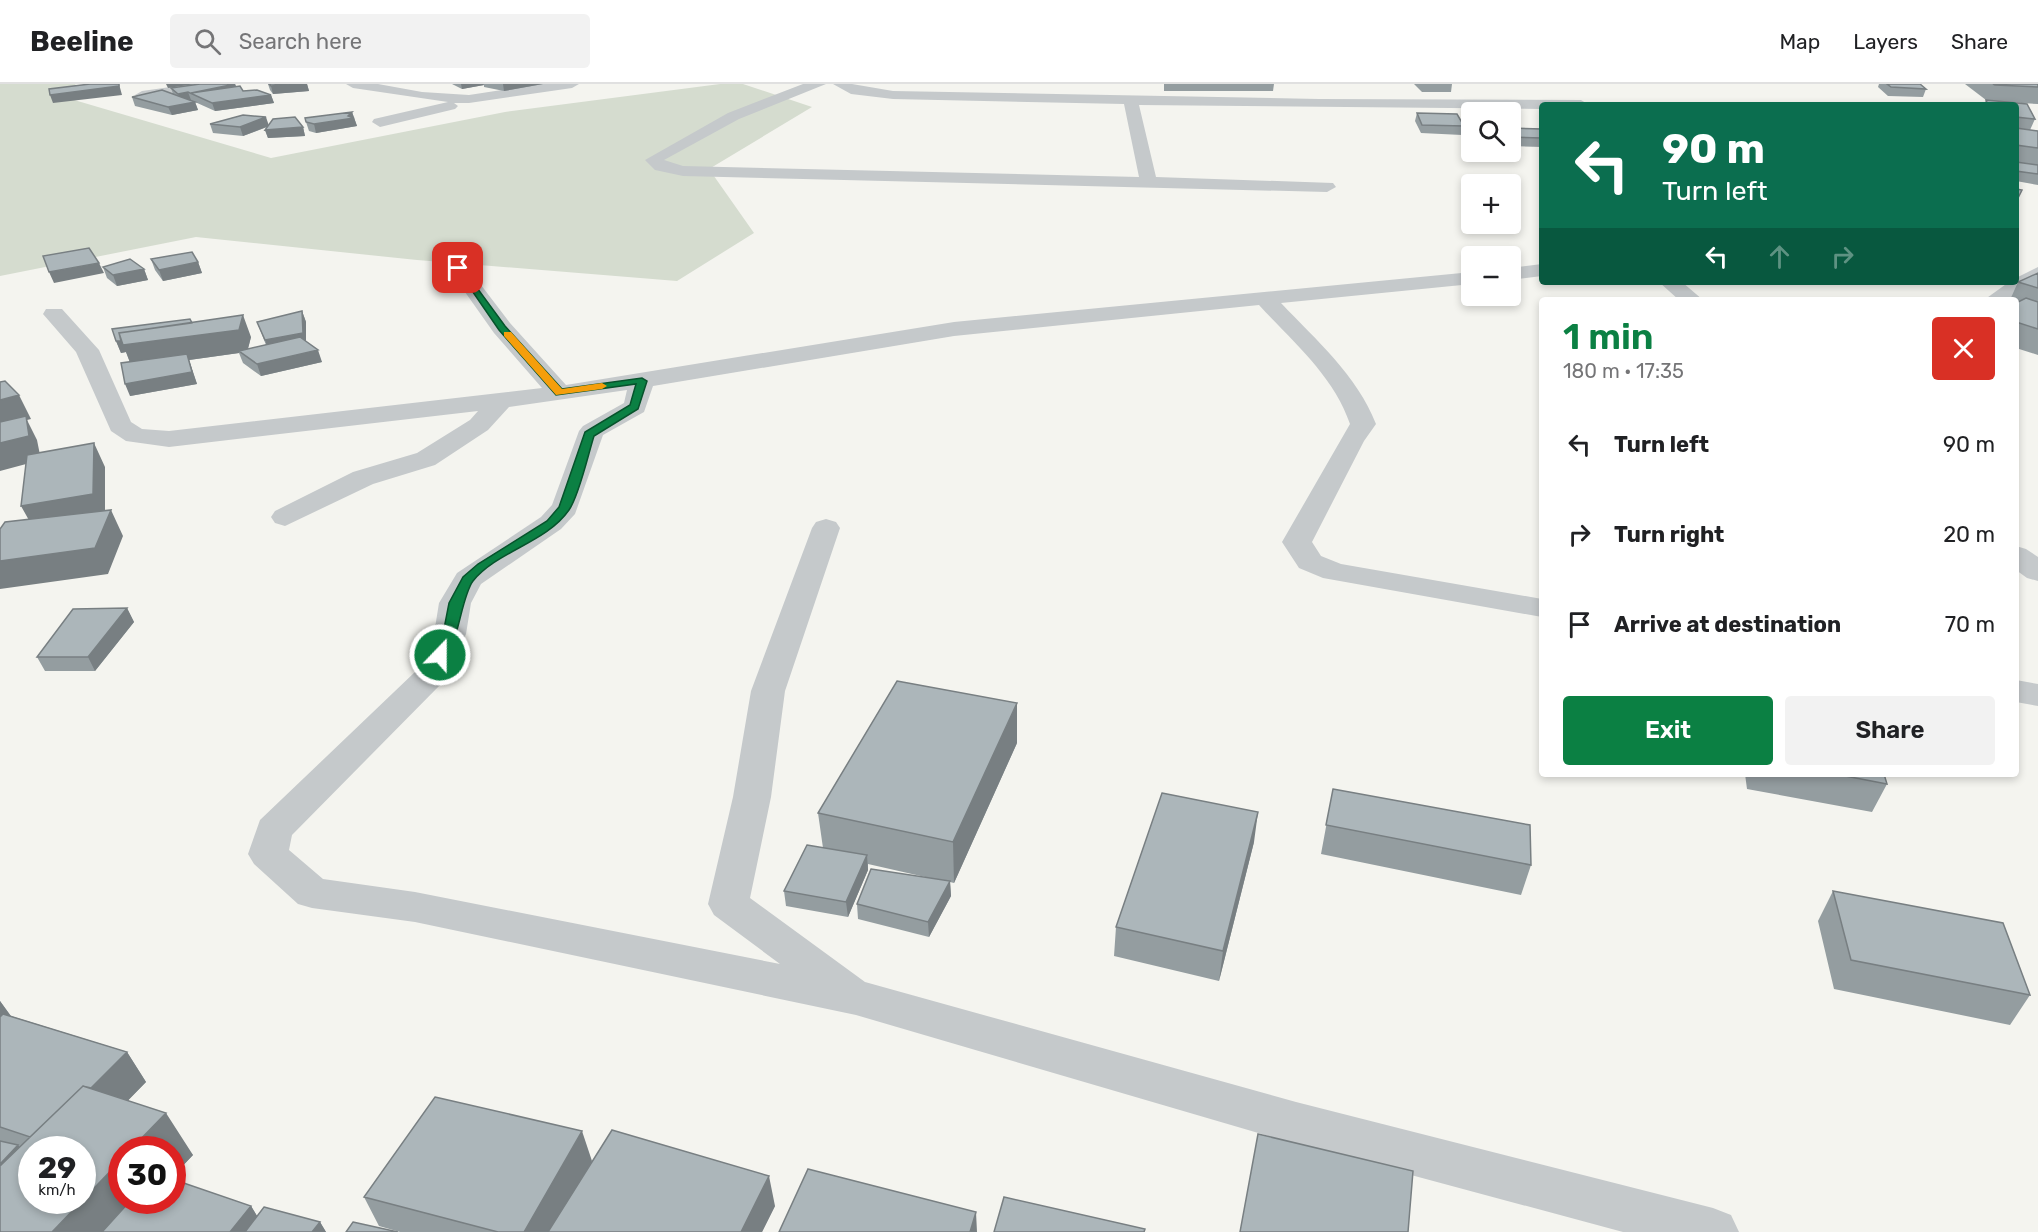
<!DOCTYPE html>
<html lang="en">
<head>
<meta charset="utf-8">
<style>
  body { margin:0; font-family:Rubik,sans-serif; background:#f2f2f2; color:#202124; height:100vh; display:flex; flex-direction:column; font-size:22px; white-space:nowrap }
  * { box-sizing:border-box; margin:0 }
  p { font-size:20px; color:#757577 }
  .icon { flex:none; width:33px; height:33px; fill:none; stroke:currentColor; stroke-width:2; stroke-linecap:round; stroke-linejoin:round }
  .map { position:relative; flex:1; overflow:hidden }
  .details { position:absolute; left:1539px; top:213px; width:480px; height:480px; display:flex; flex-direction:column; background:#fff; border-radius:6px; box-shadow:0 3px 9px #0003 }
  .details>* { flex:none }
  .banner { position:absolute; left:1539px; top:18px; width:480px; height:183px; border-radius:6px; box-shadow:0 3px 9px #0003; background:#0b6e4f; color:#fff; overflow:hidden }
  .tools { position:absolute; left:1461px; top:18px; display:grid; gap:12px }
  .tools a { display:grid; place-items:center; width:60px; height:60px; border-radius:6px; background:#fff; box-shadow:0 3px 9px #0003; font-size:30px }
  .speed { position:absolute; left:18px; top:1052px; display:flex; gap:12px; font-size:30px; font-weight:700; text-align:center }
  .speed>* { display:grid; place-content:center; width:78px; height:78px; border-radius:50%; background:#fff; box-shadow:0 3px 9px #0003; line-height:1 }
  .speed small { font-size:15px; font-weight:400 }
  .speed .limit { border:9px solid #d22; background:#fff; color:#111 }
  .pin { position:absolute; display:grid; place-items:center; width:51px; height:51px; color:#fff; margin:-26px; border-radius:12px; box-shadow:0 3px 9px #0006 }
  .me { position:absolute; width:66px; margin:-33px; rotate:22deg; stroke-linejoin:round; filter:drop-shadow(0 0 4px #0008) }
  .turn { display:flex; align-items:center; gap:21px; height:126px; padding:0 24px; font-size:27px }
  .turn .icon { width:78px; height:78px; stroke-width:2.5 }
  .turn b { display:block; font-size:42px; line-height:51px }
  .lanes { display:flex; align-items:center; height:57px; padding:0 24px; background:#0003; justify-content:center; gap:30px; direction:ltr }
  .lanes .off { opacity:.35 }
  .round { display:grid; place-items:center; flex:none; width:63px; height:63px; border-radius:6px; background:#f2f2f2 }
  .head { display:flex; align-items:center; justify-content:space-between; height:102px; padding:0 24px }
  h1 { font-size:36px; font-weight:600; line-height:45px; color:#0b8043 }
  .action { display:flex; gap:12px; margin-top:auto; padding:12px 24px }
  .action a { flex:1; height:69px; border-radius:6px; background:#0b8043; color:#fff; font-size:24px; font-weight:600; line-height:69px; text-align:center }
  .action a+a { background:#f2f2f2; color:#202124 }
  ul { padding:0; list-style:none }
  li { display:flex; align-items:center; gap:18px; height:90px; padding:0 24px }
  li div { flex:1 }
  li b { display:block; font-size:22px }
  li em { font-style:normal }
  header { display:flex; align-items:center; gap:36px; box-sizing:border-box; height:84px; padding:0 30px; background:#fff; border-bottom:2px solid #e0e0e0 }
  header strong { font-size:28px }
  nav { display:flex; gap:33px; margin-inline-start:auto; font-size:21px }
  .search { width:420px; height:54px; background:#f2f2f2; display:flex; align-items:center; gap:15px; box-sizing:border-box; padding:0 21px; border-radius:6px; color:#757577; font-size:22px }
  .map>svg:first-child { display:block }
  .green { fill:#d5dccf }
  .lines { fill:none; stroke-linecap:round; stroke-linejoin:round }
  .minor { fill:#c5c9cb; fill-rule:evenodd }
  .wall { fill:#949da0 }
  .shaded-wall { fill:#787f82 }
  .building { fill:#acb6ba; stroke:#787f82; stroke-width:1.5; fill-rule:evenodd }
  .route { fill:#0b8043; stroke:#07532c; stroke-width:1.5 }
  .slow { fill:#f59e0b }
</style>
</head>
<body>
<header>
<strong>Beeline</strong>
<div class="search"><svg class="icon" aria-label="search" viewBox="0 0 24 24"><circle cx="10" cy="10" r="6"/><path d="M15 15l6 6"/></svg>Search here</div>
<nav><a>Map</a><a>Layers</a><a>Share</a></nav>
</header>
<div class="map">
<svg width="2038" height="1148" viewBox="0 0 2038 1148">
  <rect width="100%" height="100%" fill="#f4f4ef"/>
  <path class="green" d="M0,0H76L64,13L271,74L505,28L720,0H743L812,23L709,85L754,149L677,197L417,176L196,153L0,192Z"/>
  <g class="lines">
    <path class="minor" d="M192,0H232L225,4L142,15L135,11L142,7Z
      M346,0H378L422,8L469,11L542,0H579L572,4L469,19H454L458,22L455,25L380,43L372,38L374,35L448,18L353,4Z
      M803,0H826L739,35L664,76L683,82L1139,93L1124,20L893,15L851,10L833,0H852L893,7L1319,15L1581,16L1589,21H1542V25L1139,21L1156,93L1333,99L1336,103L1327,108L683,92L655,86L645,76L728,29Z
      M458,178L465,180L510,239L566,301L954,238L1472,188V200L1281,219C1316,256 1357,291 1376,340L1364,357L1312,458L1321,472L1341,480L1542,515V533L1323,494L1299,484L1282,458L1350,340C1334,292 1293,258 1259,221L954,252L653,302L644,328L603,351L575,430L561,445L481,500L471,519L466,550L442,599L292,751L289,766L323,795L415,808L780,880L714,831L708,820L733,713L751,607L812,444L816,438L826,435L836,438L840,444L785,607L771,713L750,814L865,898L1296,1018L1713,1124L1731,1131L1739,1148H1623L1296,1060L856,931L415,838L312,824L298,820L254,780L248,770L260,736L416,587L434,550L439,519L457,489L541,433L552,421L579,347L583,342L624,319L627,306L509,323L488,346L435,381L373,400L285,442L275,439L271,433L275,427L353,388L417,369L470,336L478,327L169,363L126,357L111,347L76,268L43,230L46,225H62L99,266L131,338L142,345L169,347L542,304L494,249L448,184L451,180Z
      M1542,180V192L1510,196V184Z
      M2038,183V198L2010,216H1984L2009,198H2016V194Z
      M1659,198H1682L1703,216H1679Z
      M2016,462L2026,465L2038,473V497L2027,494L2016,486Z
      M2016,596L2038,600V622L2016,618Z"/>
  </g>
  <path class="wall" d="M235,0L236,2L243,7L271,11L274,19L215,27L195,18L198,26L172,31L135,22L132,13L173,10L171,4Z
    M268,0H307L309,7L273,10L270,6Z
    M452,0H543L504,7L484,3V1L462,5Z
    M1164,0H1274L1273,7H1164Z
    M1414,0H1452L1451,8H1422Z
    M1879,0H1920L1926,5L1923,13L1888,12L1878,3Z
    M1965,0H2038V20L2006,18L2027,20L2035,35L2030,46L2038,47V101L2016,97V21H1984L1986,16Z
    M352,28L357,42L316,49L309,47L306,38Z
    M1417,29L1464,42L1462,51L1421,49L1415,37Z
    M210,40L269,41L303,43L305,52L268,54L265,46L267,43L243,52L213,49Z
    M1510,44L1542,45V63L1510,62Z
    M151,175L198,178L202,189L163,197L155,186Z
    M103,183L144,185L148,196L117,202L107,194Z
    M2038,189V271L2016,264V216H2010L2018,198Z
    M302,227L306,238V257L322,278L261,292L243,279L239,269L189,276L197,300L130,312V278L126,268L121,269L116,257L192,239L251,253L248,265L266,261L257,238Z
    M127,524L134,538L95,587H45L37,573Z
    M1017,659L954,799L950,798L951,812L929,853L858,835L857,820L934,795L868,780V786L848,833L786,822L784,807L823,764L818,729Z
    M1745,690H1884L1887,700L1872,728L1747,705Z
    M1333,705L1531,781L1521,811L1321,770Z
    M1254,758L1219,897L1114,872L1116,843Z
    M1833,807L2030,911L2010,941L1834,905L1818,837Z
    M0,917L11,932L127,968L146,998L128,1016L193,1071L172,1093V1065L122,1116L251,1122L257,1132L320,1138L326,1148H0Z
    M592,1077L583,1093L775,1122L762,1148H400L379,1142L364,1113Z"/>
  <path class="shaded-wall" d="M119,0L122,11L53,19L50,11Z
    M166,0H196L168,4Z
    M235,0L238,8L191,9Z
    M289,0H307L309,7L273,10L271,2Z
    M461,0H483L484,1L462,5Z
    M503,0H543L504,7Z
    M188,8L191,16L181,18L178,10Z
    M271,11L274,19L215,27L212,19Z
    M195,18L198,26L172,31L168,23Z
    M352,28L357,42L316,49L314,40L348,32Z
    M266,33L269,42L243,52L240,43Z
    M303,43L305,52L268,54L265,46Z
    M198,178L202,189L163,197L159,186Z
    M99,179L104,189L54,199L49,188Z
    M144,185L148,196L117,202L113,191Z
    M302,227L306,238V261L269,268L265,256Z
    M243,231L251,253L247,268L239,267V269L189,276L197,300L130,312L125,300L132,284L126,268L121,269L116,257Z
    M318,266L322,278L261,292L257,280Z
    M19,311L31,335L27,336L37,356L41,376L0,387V316Z
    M94,359L105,383V435L35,447L21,422Z
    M111,426L123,452L108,490L0,505V477Z
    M127,524L134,538L95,587L88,573Z
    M1017,619V659L954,799L953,758Z
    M1258,728L1254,758L1219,897L1223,867Z
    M867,771L868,786L848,833L846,818Z
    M950,797L951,812L929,853L928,838Z
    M0,917L20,945L0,963Z
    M127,968L146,998L81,1065L40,1056Z
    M166,1029L193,1071L172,1093V1065H131Z
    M582,1047L592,1077L552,1148H524Z
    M18,1061L32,1079L0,1136V1080Z
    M122,1075V1116H152L123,1148H52Z
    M769,1092L775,1122L762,1148H741Z
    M251,1122L267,1148H230Z
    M976,1128L977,1148H970Z
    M320,1138L326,1148H312Z"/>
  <path class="building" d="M90,0H119V2L50,11L49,5Z
    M200,0H235L191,9L240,2L243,7L257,6L271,11L212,19L188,8L178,10L171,4Z
    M269,0H289L271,2Z
    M1887,0H1920L1926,5L1891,3Z
    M1993,0H2038V3L1995,1Z
    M162,6L195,18L168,23L132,13Z
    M1986,16L2027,20L2035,35L2016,33V21H1988Z
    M352,28L348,32L354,34L314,40L306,38L305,34Z
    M1417,29L1457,30L1464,42L1422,41Z
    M243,31L266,33L240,43L210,40Z
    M295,33L303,43L265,46L273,35Z
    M1510,44L1542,45V54L1510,53Z
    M2016,44L2038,47V64L2016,61Z
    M2016,78L2038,81V90L2016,87Z
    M2016,105L2022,106L2016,118Z
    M89,164L99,179L49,188L43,172Z
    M192,168L198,178L159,186L151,175Z
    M130,175L144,185L113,191L103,183Z
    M2038,189V204L2018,198Z
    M2026,214L2038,218V245L2016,238V219Z
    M302,227L303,249L265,256L257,238Z
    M243,231L239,246L123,261L119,249Z
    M190,235L192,239L119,249L121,257H116L112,245Z
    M300,253L318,266L257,280L239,267Z
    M187,270L192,288L125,300L121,279Z
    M5,297L19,311L0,316V298Z
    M26,332L29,352L0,359V338Z
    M94,359L93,410L21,422L27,371Z
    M111,426L95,464L0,477V445L5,438Z
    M127,524L88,573H37L73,525Z
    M897,597L1017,619L953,758L818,729Z
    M1835,690H1884L1887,700Z
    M1333,705L1530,741L1531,781L1326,741Z
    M1162,709L1258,728L1223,867L1116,843Z
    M807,761L867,771L846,818L784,807Z
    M871,785L950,797L928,838L857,820Z
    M1833,807L2003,839L2030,911L1851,876Z
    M3,930L127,968L91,1004L83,1002L30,1053L0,1043V933Z
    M83,1002L166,1029L131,1065H122V1075L52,1148H0V1082ZM32,1065H82V1116H32Z
    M435,1013L582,1047L524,1148H498L364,1113Z
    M612,1046L769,1092L741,1148H548Z
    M1258,1050L1413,1087L1408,1148H1240Z
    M0,1057L18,1061L0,1080Z
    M808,1085L976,1128L970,1148H779Z
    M172,1095L251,1122L230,1148H102L131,1116H172Z
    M1004,1113L1145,1145L1144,1148H994Z
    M264,1123L320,1138L312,1148H245Z
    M353,1138L398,1148H346Z"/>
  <path class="route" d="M455,182H461L505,242L562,305L642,294L647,297L638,325L594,352C588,371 579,412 569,426C546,459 497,467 473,497C460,514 458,571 440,575L433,571L443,550L449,519L463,493L478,480L547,437L559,423L585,348L630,321L636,300L556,311L499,246Z"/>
  <path class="slow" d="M504,248H511L562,305L602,299L607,302L602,305L556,311L504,252Z"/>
</svg>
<div class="tools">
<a><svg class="icon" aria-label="search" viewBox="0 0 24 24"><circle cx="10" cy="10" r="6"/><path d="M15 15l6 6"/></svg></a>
<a>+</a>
<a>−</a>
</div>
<div class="speed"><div>29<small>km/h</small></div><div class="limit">30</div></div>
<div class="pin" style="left:458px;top:184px;background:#d93025"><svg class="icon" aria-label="arrive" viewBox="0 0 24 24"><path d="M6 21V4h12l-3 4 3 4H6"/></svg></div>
<svg class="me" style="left:440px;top:571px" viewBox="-20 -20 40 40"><circle r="17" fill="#0b8043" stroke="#fff" stroke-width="3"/><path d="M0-11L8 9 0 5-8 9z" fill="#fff"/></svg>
<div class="banner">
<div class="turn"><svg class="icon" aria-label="left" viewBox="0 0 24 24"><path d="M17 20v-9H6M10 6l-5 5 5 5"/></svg><div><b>90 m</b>Turn left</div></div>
<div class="lanes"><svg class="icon" aria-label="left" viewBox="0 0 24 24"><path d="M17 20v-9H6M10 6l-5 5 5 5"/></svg><svg class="icon off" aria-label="ahead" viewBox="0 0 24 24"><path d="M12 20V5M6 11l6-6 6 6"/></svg><svg class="icon off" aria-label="right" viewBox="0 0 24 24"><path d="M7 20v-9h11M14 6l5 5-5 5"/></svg></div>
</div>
<section class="details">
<div class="head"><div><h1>1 min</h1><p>180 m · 17:35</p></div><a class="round" style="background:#d93025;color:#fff"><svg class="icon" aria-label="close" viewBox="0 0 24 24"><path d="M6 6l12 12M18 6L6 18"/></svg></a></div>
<ul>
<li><svg class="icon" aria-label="left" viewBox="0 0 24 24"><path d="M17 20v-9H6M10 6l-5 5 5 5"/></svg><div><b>Turn left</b></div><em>90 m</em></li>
<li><svg class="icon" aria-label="right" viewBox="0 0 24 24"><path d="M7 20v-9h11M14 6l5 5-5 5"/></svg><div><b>Turn right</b></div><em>20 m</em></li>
<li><svg class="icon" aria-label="arrive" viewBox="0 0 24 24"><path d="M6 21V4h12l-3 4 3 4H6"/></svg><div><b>Arrive at destination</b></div><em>70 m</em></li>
</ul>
<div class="action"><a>Exit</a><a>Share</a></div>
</section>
</div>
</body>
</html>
